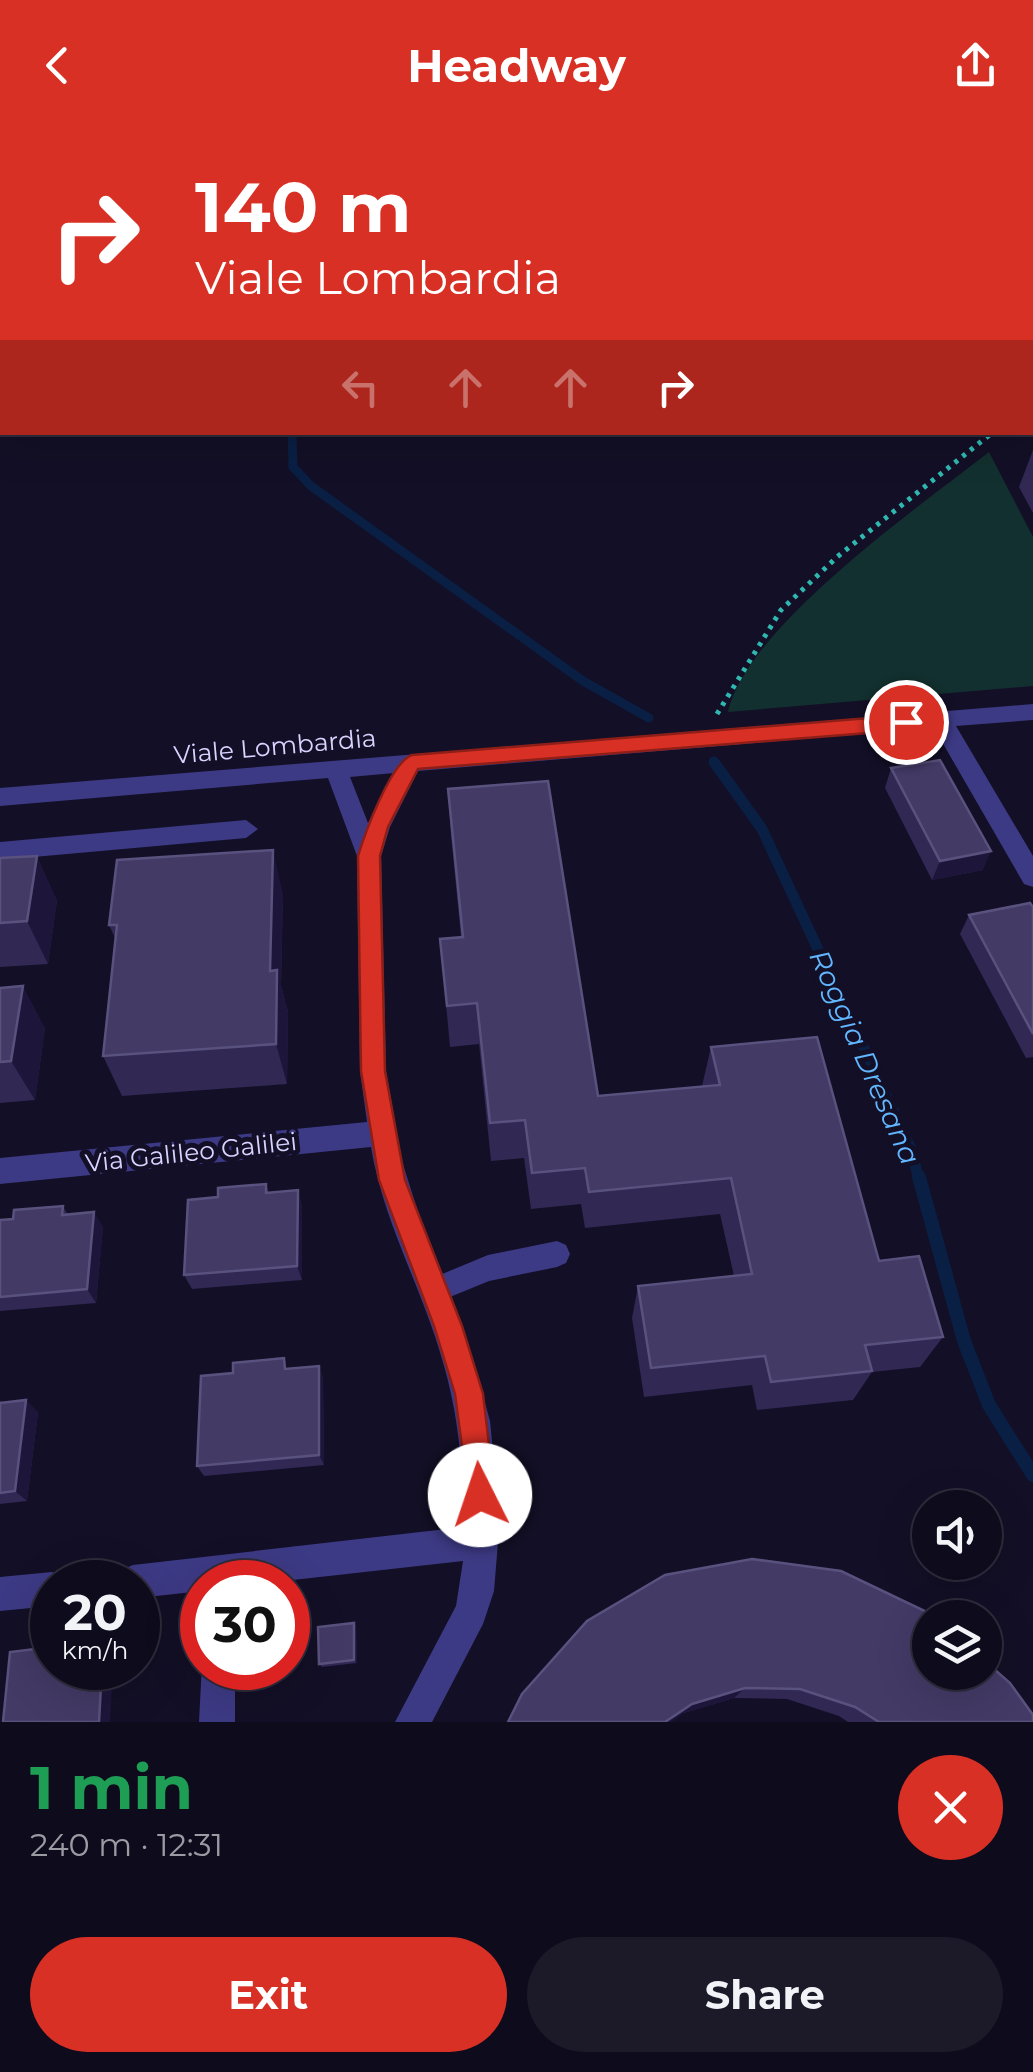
<!DOCTYPE html>
<html lang="en">
<head>
<meta charset="utf-8">
<style>
  body { margin:0; font-family:Montserrat,sans-serif; background:#1c1929; color:#f1f3f6; height:100vh; display:flex; flex-direction:column; font-size:38px; white-space:nowrap }
  * { box-sizing:border-box; margin:0 }
  p { font-size:32px; color:#9b9ba3 }
  .icon { flex:none; width:55px; height:55px; fill:none; stroke:currentColor; stroke-width:2; stroke-linecap:round; stroke-linejoin:round }
  .map { position:relative; height:1592px; overflow:hidden }
  .details { display:flex; flex-direction:column; background:#0e0b1c; flex:1 }
  .details>* { flex:none }
  .top-card { position:absolute; left:0px; top:0px; width:1035px; height:305px; box-shadow:0 10px 40px #0002,0 0 0 2px #2e2b3b; background:#d93025; color:#fff; overflow:hidden }
  .fabs { position:absolute; left:912px; top:1360px; display:grid; gap:20px }
  .fabs a { display:grid; place-items:center; width:90px; height:90px; border-radius:50%; background:#0e0b1c; box-shadow:0 10px 40px #0002,0 0 0 2px #2e2b3b; font-size:50px }
  .speed { position:absolute; left:30px; top:1430px; display:flex; gap:20px; font-size:50px; font-weight:700; text-align:center }
  .speed>* { display:grid; place-content:center; width:130px; height:130px; border-radius:50%; background:#0e0b1c; box-shadow:0 10px 40px #0002,0 0 0 2px #2e2b3b; line-height:1 }
  .speed small { font-size:25px; font-weight:400 }
  .speed .limit { border:15px solid #d22; background:#fff; color:#111 }
  .pin { position:absolute; display:grid; place-items:center; width:85px; height:85px; color:#fff; margin:-42px; border:5px solid #fff; border-radius:50%; box-shadow:0 2px 10px #0007 }
  .me { position:absolute; width:110px; margin:-55px; rotate:356deg; stroke-linejoin:round; filter:drop-shadow(0 0 8px #0008) }
  .turn { display:flex; align-items:center; gap:35px; height:210px; padding:0 30px; font-size:45px }
  .turn .icon { width:130px; height:130px; stroke-width:2.5 }
  .turn b { display:block; font-size:70px; line-height:85px }
  .lanes { display:flex; align-items:center; height:95px; padding:0 30px; background:#0003; justify-content:center; gap:50px; direction:ltr }
  .lanes .off { opacity:.35 }
  .round { display:grid; place-items:center; flex:none; width:105px; height:105px; border-radius:52px; background:#1c1929 }
  .headline { display:flex; align-items:center; justify-content:space-between; height:170px; padding:0 30px }
  h1 { font-size:60px; font-weight:700; line-height:75px; color:#1e9e55 }
  .button { display:flex; gap:20px; margin-top:auto; padding:20px 30px }
  .button a { flex:1; height:115px; border-radius:60px; background:#d93025; color:#fff; font-size:40px; font-weight:700; line-height:115px; text-align:center }
  .button a+a { background:#1c1929; color:#f1f3f6 }
  header { display:flex; justify-content:space-between; align-items:center; height:130px; padding:0 30px; background:#d93025; color:#fff; font-size:45px; font-weight:700 }
  .map>svg:first-child { display:block }
  .green { fill:#12302f }
  .lines { fill:none; stroke-linecap:round; stroke-linejoin:round }
  .stream-far2 { stroke:#0a1f44; stroke-width:9 }
  .stream-far1 { stroke:#0a1f44; stroke-width:11 }
  .stream { stroke:#0a1f44; stroke-width:14 }
  .path { stroke:#2fb8b0; stroke-width:5; stroke-dasharray:4 6; stroke-linecap:butt }
  .service { fill:#3d3a85; fill-rule:evenodd }
  .minor { fill:#3d3a85; fill-rule:evenodd }
  .wall { fill:#312854 }
  .shaded-wall { fill:#1d163a }
  .building { fill:#433a66; stroke:#5a527e; stroke-width:2.5 }
  .route { fill:#d93025; stroke:#8d1f18; stroke-width:2.5 }
  .labels { text-anchor:middle; stroke-width:10; stroke-linejoin:round; paint-order:stroke }
  .street-label { font-size:25px; fill:#d9d4ff; stroke:#130f26 }
  .water-label { font-size:28px; font-style:italic; fill:#62b6ff; stroke:#130f26 }
</style>
</head>
<body>
<header><svg class="icon" aria-label="back" viewBox="0 0 24 24"><path d="M15 5l-7 7 7 7"/></svg>Headway<svg class="icon" aria-label="share" viewBox="0 0 24 24"><path d="M12 15V3M7 8l5-5 5 5M5 13v7h14v-7"/></svg></header>
<div class="map">
<svg width="1033" height="1592" viewBox="0 0 1033 1592">
  <rect width="100%" height="100%" fill="#130f26"/>
  <path class="green" d="M989,322L1033,407V556L728,582C746,498 920,376 989,322Z"/>
  <g class="lines">
    <path class="stream-far2" d="M292,302L293,337L311,356L583,551L649,588"/>
    <path class="stream-far1" d="M714,632L762,699L911,1019L919,1050"/>
    <path class="stream" d="M919,1047L964,1211L989,1275L1033,1345"/>
    <path class="path" d="M717,584L781,480L837,427L993,302"/>
    <path class="service" d="M557,1111L566,1115L570,1124L566,1133L557,1137L489,1151L433,1174L423,1170L420,1161L423,1152L488,1125Z"/>
    <path class="minor" d="M1033,574V590L956,596L1033,726V757L1024,754L934,598L418,641L390,697L381,726L386,941L401,1028L424,1101L472,1226L490,1291L495,1340L498,1412L494,1461L483,1494L432,1592H395L456,1476L463,1431L275,1452H202V1461L138,1468V1452H116L121,1440L133,1435L464,1397C463,1339 459,1285 442,1229C422,1158 383,1091 371,1017L0,1054V1028L367,992L360,941L357,726L328,648L0,676V658ZM394,643L368,693L350,647Z
      M246,690L258,699L246,708L0,730V712Z
      M52,1442L64,1447L66,1452H52V1476L0,1481V1447Z
      M202,1533V1538H235V1592H199Z"/>
  </g>
  <path class="wall" d="M1033,320V383L1019,357Z
    M891,638L983,740L932,750L885,658Z
    M448,659L598,966L702,956L711,917L879,1131L943,1207L920,1237L872,1242L853,1270L757,1280L752,1255L644,1267L632,1188L638,1156L734,1146L720,1084L585,1098L581,1074L531,1079L524,1028L491,1031L479,914L450,917L440,809L461,807L451,705Z
    M0,728L57,770L48,834L0,837Z
    M283,764L281,855L288,882L287,954L122,966L103,926L116,810L109,795Z
    M1033,777V927L1026,928L960,804L969,785Z
    M0,858L45,898L35,970L0,973Z
    M266,1054L269,1063L302,1075V1150L192,1159L184,1145Z
    M63,1076L68,1085L103,1097L96,1173L0,1181V1090L13,1089Z
    M319,1236L323,1248L324,1335L204,1346L197,1336L289,1238Z
    M0,1271L38,1282L27,1371L0,1374Z
    M587,1491L1033,1592H848L839,1586L787,1569L734,1568L684,1583Z
    M354,1493L356,1497L357,1533L322,1537L319,1534Z"/>
  <path class="shaded-wall" d="M273,720L283,764L281,855L288,882L287,954L276,914L270,841Z
    M991,721L983,740L932,750L940,731Z
    M37,726L57,770L48,834L27,791Z
    M23,856L45,898L35,970L11,931Z
    M298,1060L302,1075V1150L297,1136Z
    M94,1082L103,1097L96,1173L87,1159Z
    M319,1236L323,1248L324,1335L319,1325Z
    M26,1270L38,1282L27,1371L15,1361Z
    M354,1493L356,1497L357,1533L354,1530Z
    M102,1538H113L110,1592H99Z
    M745,1558L734,1568L684,1583L671,1592H665L692,1574Z"/>
  <path class="building" d="M940,630L991,721L940,731L891,638Z
    M548,651L598,966L720,955L711,917L817,907L879,1131L919,1126L943,1207L865,1215L872,1241L771,1252L765,1226L651,1238L638,1156L752,1144L731,1048L589,1062L585,1038L532,1043L525,990L490,993L477,873L447,876L440,809L463,807L448,659Z
    M273,720L270,841L277,840L276,914L103,926L117,795H109L117,730Z
    M37,726L27,791L0,793V728Z
    M1030,773L1033,777V904L969,785Z
    M23,856L11,931L0,932V858Z
    M266,1054V1063L298,1060L297,1136L184,1145L188,1070L218,1067V1058Z
    M63,1076L62,1085L94,1082L87,1159L0,1167V1090L13,1089L14,1080Z
    M284,1228L285,1239L319,1236V1325L197,1336L201,1246L233,1243V1233Z
    M26,1270L15,1361L0,1363V1273Z
    M752,1429L841,1441L929,1483L934,1488H930V1542H985V1531L1010,1553L1033,1585V1592H879L855,1577L800,1559L745,1558L692,1574L665,1592H508L522,1564L587,1491L665,1445Z
    M354,1493V1530L319,1534L318,1497Z
    M52,1517V1538H102L99,1592H3L10,1522Z"/>
  <path class="route" d="M906,585L916,592L906,600L418,639L388,697L380,726L385,941L405,1050L462,1196L483,1264L495,1365L491,1376L480,1380L470,1376L455,1264L434,1196L379,1050L361,941L358,726C365,703 391,632 412,625Z"/>
  <g class="labels">
    <g class="street-label">
      <text transform="translate(275 616) rotate(-5)" y="9">Viale Lombardia</text>
      <text transform="translate(191 1022) rotate(-6)" y="9">Via Galileo Galilei</text>
    </g>
    <g class="water-label">
      <text transform="translate(865 927) rotate(66)" y="10">Roggia Dresana</text>
    </g>
  </g>
</svg>
<div class="fabs">
<a><svg class="icon" aria-label="sound" viewBox="0 0 24 24"><path d="M4 9h4l5-4v14l-5-4H4zM17 9q2 3 0 6"/></svg></a>
<a><svg class="icon" aria-label="layers" viewBox="0 0 24 24"><path d="M12 4l9 5-9 5-9-5zM3 14l9 5 9-5"/></svg></a>
</div>
<div class="speed"><div>20<small>km/h</small></div><div class="limit">30</div></div>
<div class="pin" style="left:906px;top:592px;background:#d93025"><svg class="icon" aria-label="arrive" viewBox="0 0 24 24"><path d="M6 21V4h12l-3 4 3 4H6"/></svg></div>
<svg class="me" style="left:480px;top:1365px" viewBox="-20 -20 40 40"><circle r="19" fill="#fff"/><path d="M0-13L10 11 0 6-10 11z" fill="#d93025"/></svg>
<div class="top-card">
<div class="turn"><svg class="icon" aria-label="right" viewBox="0 0 24 24"><path d="M7 20v-9h11M14 6l5 5-5 5"/></svg><div><b>140 m</b>Viale Lombardia</div></div>
<div class="lanes"><svg class="icon off" aria-label="left" viewBox="0 0 24 24"><path d="M17 20v-9H6M10 6l-5 5 5 5"/></svg><svg class="icon off" aria-label="ahead" viewBox="0 0 24 24"><path d="M12 20V5M6 11l6-6 6 6"/></svg><svg class="icon off" aria-label="ahead" viewBox="0 0 24 24"><path d="M12 20V5M6 11l6-6 6 6"/></svg><svg class="icon" aria-label="right" viewBox="0 0 24 24"><path d="M7 20v-9h11M14 6l5 5-5 5"/></svg></div>
</div>
</div>
<section class="details">
<div class="headline"><div><h1>1 min</h1><p>240 m · 12:31</p></div><a class="round" style="background:#d93025;color:#fff"><svg class="icon" aria-label="close" viewBox="0 0 24 24"><path d="M6 6l12 12M18 6L6 18"/></svg></a></div>
<div class="button"><a>Exit</a><a>Share</a></div>
</section>
</body>
</html>
